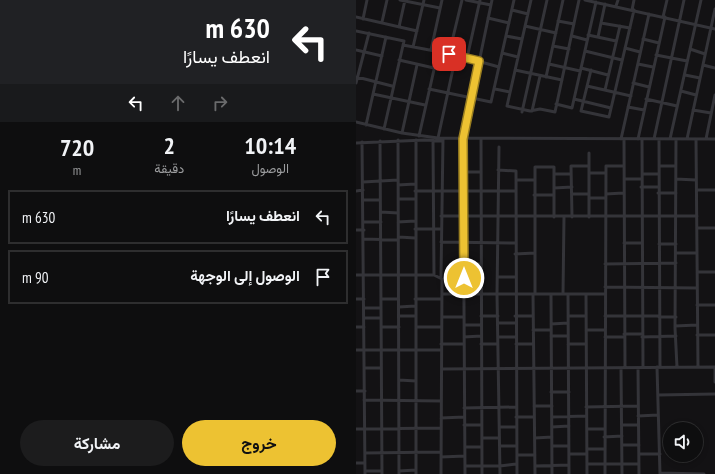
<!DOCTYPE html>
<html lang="ar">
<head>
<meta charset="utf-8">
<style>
  body { margin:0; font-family:"PT Sans Narrow",Vazirmatn,sans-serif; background:#1c1c1d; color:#f1f3f6; direction:rtl; height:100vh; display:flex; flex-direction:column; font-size:15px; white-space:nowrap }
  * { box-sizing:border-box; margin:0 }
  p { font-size:13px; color:#9b9c9e }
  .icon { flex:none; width:22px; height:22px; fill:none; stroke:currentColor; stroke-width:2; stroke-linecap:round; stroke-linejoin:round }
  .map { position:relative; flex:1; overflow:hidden; direction:ltr }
  .panel { display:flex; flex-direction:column; background:#0e0e0f; width:356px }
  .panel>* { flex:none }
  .top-card { background:#202124; color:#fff; overflow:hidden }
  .buttons { position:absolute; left:307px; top:422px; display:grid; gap:8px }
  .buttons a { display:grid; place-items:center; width:40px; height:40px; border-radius:50%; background:#0e0e0f; box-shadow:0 2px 6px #0003,0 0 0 1px #2e2e2f; font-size:20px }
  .pin { position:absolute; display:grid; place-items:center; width:34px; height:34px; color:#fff; margin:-17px; border-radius:8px; box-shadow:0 2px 6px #0006 }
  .me { position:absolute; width:44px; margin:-22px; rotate:0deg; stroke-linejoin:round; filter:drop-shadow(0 0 3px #0008) }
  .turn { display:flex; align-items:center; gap:14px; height:84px; padding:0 20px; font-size:18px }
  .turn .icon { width:52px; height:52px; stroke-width:2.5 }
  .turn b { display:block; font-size:28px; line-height:34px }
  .lanes { display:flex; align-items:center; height:38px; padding:0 20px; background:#0003; justify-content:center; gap:20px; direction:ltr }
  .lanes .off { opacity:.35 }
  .eta { display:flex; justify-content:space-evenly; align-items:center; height:68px; text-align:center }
  .eta b { font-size:24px; font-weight:700; line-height:28px }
  .primary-button { display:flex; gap:8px; margin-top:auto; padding:8px 20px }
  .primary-button a { flex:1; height:46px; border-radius:24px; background:#edc232; color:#111; font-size:16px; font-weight:700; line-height:46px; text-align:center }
  .primary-button a+a { background:#1c1c1d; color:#f1f3f6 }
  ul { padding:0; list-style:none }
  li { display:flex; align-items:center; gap:12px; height:54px; margin:0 8px 6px; padding:0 12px; border:2px solid #2e2e2f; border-radius:0px }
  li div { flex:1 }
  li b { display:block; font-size:15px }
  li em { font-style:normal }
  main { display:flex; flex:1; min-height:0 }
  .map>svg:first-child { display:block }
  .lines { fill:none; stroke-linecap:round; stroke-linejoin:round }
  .minor { stroke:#343439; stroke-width:3 }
  .route-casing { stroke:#9a7e20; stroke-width:10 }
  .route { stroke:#edc232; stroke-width:7 }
</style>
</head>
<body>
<main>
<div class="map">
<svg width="359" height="474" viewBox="0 0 359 474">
  <rect width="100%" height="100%" fill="#131214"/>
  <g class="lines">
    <path class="minor" d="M44,0L84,8
      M110,0L135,5
      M175,0L151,106L174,111L184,109L199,112L223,0
      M229,0L359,29
      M260,6L262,0
      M156,10L172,14
      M276,10L278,0
      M0,17L61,31
      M307,17L311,0
      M132,18L153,23
      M7,19L11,0
      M202,21L218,24
      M26,22L31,0
      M245,23L274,28
      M169,26L200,33
      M43,27L49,0
      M0,31L48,41L28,129
      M232,35L260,41
      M150,36L166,39
      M216,36L231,40
      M242,37L249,4
      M287,39L303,43
      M47,45L100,55L143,67
      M197,46L213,49
      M57,47L68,0
      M269,48L284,52
      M334,49L349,54
      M0,50L26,56
      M75,50L86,0
      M229,51L266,60
      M146,53L162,57
      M93,54L106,0
      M300,55L331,61
      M111,58L124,0
      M43,60L78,68
      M193,64L224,71
      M282,64L297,67
      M347,65L359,68
      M225,68L252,75
      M159,70L206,80
      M235,70L225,111L253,117L278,10
      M329,75L344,78
      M1,77L36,86
      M190,77L207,0
      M0,83L13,33
      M277,83L293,87
      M231,86L275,96
      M73,89L135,102L158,0
      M139,89L154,92
      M249,90L264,26
      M325,91L340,95
      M17,94L69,105
      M218,99L255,108
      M290,99L321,106
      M200,104L216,108L240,2
      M272,107L288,110
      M337,110L355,113
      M176,111L184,76
      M166,112L191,0
      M0,122L46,133L82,138L359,139
      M10,125L30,37
      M46,133L61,65
      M63,136L82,52
      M82,138L100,55
      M125,139L126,474
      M265,139L293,14
      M268,139L269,368
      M282,139L309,17
      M286,139L287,368
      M298,139L328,0
      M303,139L304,367
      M314,139L345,0
      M320,139L319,328L321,367
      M331,139L359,9
      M340,139L342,367
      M350,139L359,95
      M42,140L43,474
      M60,140V474
      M77,140L78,275
      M24,141L26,474
      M6,142L9,474
      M0,143L69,140L86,141
      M143,147L141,294L144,474
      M233,153V217
      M303,166H320
      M142,170L160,171L161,474
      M107,172H125
      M233,173H250
      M199,174H215
      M286,174H302
      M268,179H286
      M320,179L340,180
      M160,180H178
      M7,182L42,180
      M42,185L59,184
      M285,187H302
      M198,188L216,187
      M341,190H359
      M0,191L7,190
      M59,191H159
      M302,193H320
      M216,194H233
      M250,194L267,193
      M178,195H198
      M234,198H249
      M42,199H60
      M8,200H24
      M25,212L42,213
      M85,216H341
      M216,217L215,166H233
      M8,222H25
      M42,222L59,221
      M341,228H359
      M59,229H85
      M0,230H8
      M43,237L59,238
      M8,239L42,240
      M85,242L159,243
      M268,243H285
      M303,244H320
      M320,253H341
      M159,254L179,253
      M108,263L125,264
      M249,264L320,263
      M341,272H359
      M0,275H78L86,279L85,474
      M85,277L87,139
      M142,277H159
      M249,287L341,288
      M86,294H249
      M177,294L179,474
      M179,294V167H198V217
      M195,294L196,474
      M207,294L208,217
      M212,294L213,474
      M230,294L231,474
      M0,299H8
      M25,299H42
      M59,299H86
      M341,305H359
      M43,307L59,306
      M8,308H25
      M43,316H59
      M125,316H142
      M159,316H177
      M212,316H230
      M249,316H303
      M86,317H108
      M303,317H320
      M8,318H25
      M142,323H159
      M195,324L212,323
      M108,325H125
      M319,326L341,325
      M0,327H8
      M25,327H43
      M60,327H85
      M177,330H195
      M230,330H249
      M268,334H286
      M341,335H359
      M195,336H212
      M108,337L125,336
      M142,337H159
      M249,337H268
      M286,337L320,336
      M85,344H108
      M125,344H142
      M160,344H177
      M212,344H230
      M0,350H85
      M301,367L304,474
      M359,367V382
      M8,368H25
      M265,368L266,474
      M282,368L283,474
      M86,369L359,367
      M43,380L60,381
      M0,391H9
      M195,392H213
      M302,395L359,394
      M8,400L85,401
      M178,406H196
      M230,407L282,406
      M108,408L160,407
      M282,416L302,415
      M160,417H178
      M196,417L230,416
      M85,418L108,417
      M108,425H126
      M266,425H282
      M144,427H160
      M196,427L213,426
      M0,429L85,428
      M231,429H248
      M248,437L266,436
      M126,438H143
      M179,438L196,437
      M266,445H283
      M144,446H160
      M196,446H213
      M109,447H125
      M231,449H248
      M9,453L84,452
      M213,454H231
      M283,454H304
      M161,455H179
      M85,457L109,456
      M0,463H9
      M231,464H283
      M109,466H144L160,464
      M179,466L213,465
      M9,471H26
      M43,471L60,470
      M304,473L348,474
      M109,474L107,139L136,0
      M249,474L250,166H268"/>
  </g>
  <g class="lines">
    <g class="route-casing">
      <path id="route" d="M93,54L123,61L107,139L108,278"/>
    </g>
    <use href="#route" class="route"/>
  </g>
</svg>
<div class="buttons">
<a><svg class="icon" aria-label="sound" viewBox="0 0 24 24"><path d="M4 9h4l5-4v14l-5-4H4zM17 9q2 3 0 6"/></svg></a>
</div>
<div class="pin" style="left:93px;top:54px;background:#d93025"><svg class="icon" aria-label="arrive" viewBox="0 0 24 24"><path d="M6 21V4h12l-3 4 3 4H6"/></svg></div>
<svg class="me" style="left:108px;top:278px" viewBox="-20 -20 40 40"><circle r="17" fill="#edc232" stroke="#fff" stroke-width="3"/><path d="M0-11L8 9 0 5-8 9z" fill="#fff"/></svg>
</div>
<section class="panel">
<div class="top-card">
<div class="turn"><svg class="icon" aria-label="left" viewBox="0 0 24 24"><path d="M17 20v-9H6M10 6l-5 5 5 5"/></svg><div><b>630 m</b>انعطف يسارًا</div></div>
<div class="lanes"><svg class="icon" aria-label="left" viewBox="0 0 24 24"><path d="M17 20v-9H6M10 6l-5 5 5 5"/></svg><svg class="icon off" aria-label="ahead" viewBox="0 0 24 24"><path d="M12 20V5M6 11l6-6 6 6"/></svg><svg class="icon off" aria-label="right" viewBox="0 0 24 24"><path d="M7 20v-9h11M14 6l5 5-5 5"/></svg></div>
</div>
<div class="eta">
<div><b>10:14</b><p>الوصول</p></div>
<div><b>2</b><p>دقيقة</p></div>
<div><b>720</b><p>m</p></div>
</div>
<ul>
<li><svg class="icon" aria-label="left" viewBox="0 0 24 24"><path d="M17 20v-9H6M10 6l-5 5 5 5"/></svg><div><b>انعطف يسارًا</b></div><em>630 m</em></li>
<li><svg class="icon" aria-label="arrive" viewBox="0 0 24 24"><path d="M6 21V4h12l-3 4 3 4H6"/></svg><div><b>الوصول إلى الوجهة</b></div><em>90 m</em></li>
</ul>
<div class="primary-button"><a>خروج</a><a>مشاركة</a></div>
</section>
</main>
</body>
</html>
